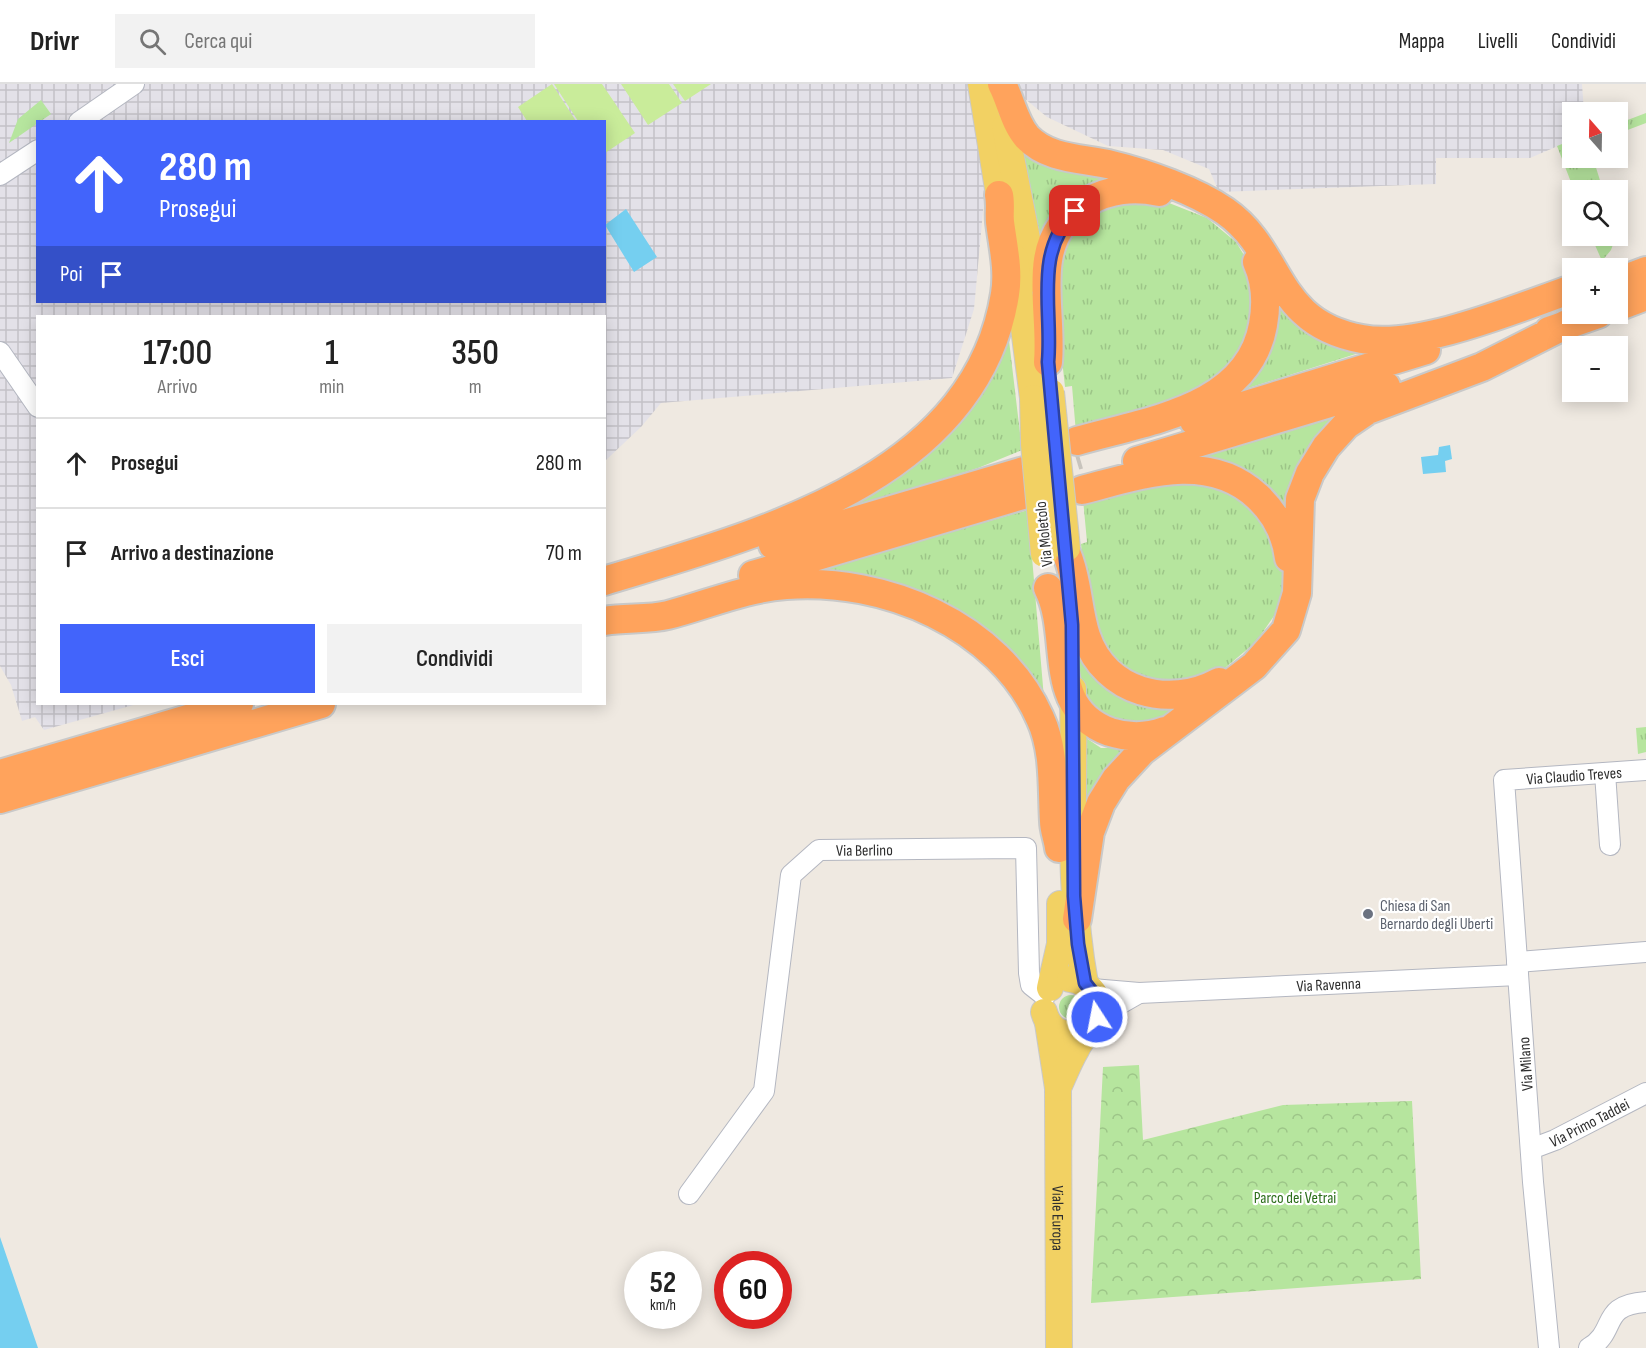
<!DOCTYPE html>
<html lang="it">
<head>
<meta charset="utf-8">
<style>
  body { margin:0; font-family:"Sofia Sans Condensed",sans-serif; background:#f2f2f2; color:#222; height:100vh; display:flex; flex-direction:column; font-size:22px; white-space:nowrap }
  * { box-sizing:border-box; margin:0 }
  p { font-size:20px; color:#767676 }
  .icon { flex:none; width:33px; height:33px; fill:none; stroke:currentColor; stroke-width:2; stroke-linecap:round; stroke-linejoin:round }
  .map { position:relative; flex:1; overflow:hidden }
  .sheet { position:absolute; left:36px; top:231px; width:570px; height:390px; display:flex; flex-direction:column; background:#fff; border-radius:0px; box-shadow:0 3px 15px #0003 }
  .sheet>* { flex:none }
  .guide { position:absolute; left:36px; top:36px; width:570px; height:183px; border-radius:0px; box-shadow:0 3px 15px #0003; background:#4264fb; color:#fff; overflow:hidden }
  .needle { width:39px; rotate:340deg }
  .tools { position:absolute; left:1562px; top:18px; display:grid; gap:12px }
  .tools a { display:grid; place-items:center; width:66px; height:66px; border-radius:0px; background:#fff; box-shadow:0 3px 15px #0003; font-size:30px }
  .speed { position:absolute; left:624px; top:1167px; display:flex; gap:12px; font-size:30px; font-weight:700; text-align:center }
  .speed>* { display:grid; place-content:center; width:78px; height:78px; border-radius:50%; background:#fff; box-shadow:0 3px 15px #0003; line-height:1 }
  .speed small { font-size:15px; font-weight:400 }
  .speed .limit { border:9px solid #d22; background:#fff; color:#111 }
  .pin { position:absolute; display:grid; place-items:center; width:51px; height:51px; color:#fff; margin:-26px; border-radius:12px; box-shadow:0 3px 9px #0006 }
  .me { position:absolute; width:66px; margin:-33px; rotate:349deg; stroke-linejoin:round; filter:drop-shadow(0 0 4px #0008) }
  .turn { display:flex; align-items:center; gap:21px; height:126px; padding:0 24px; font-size:27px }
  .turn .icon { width:78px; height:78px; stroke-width:2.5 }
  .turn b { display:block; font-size:42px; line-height:51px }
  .then { display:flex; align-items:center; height:57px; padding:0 24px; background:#0003; gap:12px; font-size:22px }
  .eta { display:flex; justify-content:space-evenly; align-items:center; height:102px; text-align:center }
  .eta b { font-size:36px; font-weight:600; line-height:42px }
  .cta { display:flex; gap:12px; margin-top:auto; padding:12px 24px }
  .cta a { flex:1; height:69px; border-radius:0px; background:#4264fb; color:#fff; font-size:24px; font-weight:600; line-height:69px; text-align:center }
  .cta a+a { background:#f2f2f2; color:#222 }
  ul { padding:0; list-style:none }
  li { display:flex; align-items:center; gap:18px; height:90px; padding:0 24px; border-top:2px solid #e0e0e0 }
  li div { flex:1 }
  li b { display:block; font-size:22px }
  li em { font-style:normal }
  header { display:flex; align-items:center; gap:36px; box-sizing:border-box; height:84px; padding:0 30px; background:#fff; border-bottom:2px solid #e0e0e0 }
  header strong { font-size:28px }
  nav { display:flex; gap:33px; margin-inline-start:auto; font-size:21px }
  .search { width:420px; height:54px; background:#f2f2f2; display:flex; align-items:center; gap:15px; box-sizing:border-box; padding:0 21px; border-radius:0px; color:#767676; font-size:22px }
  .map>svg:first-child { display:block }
  .industrial { fill:url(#industrial-grid); fill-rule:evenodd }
  .grass { fill:url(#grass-tufts) }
  .forest { fill:url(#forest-crowns) }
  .pitch { fill:#c9ec9a }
  .water { fill:#75cff0 }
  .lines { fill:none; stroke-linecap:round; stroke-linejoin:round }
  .highway-tunnel { stroke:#c8c4bd; stroke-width:28; stroke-dasharray:28 14; stroke-linecap:butt }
  .minor-casing { stroke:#b4b7c1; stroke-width:22 }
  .major-casing { stroke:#c9c9c9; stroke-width:28 }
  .highway-casing { stroke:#c9c9c9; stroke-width:32 }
  .minor { stroke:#fff; stroke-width:20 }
  .major { stroke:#f2d163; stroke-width:26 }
  .highway { stroke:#ffa35c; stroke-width:28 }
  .major-bridge-casing { stroke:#c9c9c9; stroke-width:28; stroke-linecap:butt }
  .major-bridge { stroke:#f2d163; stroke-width:26 }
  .route-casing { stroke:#2b41a3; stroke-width:15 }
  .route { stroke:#4264fb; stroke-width:10 }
  .worship-dot { fill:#6b7280; stroke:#fff; stroke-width:2 }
  .labels { text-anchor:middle; stroke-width:4.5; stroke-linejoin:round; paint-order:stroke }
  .street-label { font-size:16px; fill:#2e2e2e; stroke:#fff }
  .worship-label { font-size:16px; fill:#5b616d; stroke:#fff; text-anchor:start }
  .park-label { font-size:16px; fill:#2c6e1b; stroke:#fff }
</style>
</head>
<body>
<header>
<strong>Drivr</strong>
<div class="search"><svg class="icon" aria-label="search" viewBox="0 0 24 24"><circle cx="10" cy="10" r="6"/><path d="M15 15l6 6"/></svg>Cerca qui</div>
<nav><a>Mappa</a><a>Livelli</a><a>Condividi</a></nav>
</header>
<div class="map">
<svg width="1646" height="1264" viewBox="0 0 1646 1264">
  <defs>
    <pattern id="industrial-grid" width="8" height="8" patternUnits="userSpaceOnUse" patternTransform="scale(1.5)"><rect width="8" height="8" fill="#e3e1e8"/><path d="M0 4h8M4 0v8" fill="none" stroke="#c3c1c7"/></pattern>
    <pattern id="grass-tufts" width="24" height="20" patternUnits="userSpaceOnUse" patternTransform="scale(1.5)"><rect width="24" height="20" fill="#b6e59e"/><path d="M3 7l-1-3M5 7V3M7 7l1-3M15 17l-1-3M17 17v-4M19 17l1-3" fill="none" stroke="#9dc588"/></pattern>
    <pattern id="forest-crowns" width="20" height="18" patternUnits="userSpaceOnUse" patternTransform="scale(1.5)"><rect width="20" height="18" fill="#b6e59e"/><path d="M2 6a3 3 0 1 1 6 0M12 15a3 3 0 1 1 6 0" fill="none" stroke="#9dc588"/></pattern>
  </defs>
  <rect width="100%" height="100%" fill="#efe9e1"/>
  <path class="industrial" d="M0,0H1582L1584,28H1572V56L1530,74H1436V100L1219,108L1209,85L1163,66L1108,62L1047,33L1013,5L975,20L986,95L974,225L952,294L661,319L641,343L605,377L604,232H38V620H137L44,646L35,633L22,637L11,601L0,582ZM38,38H604V218H38Z"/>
  <path class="grass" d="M41,16L51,30L9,59L18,35Z
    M1646,29V39L1617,50V40Z
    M1016,54L1121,92L1040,163Z
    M1572,56V74H1593L1603,106H1574L1557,62Z
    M1159,115L1207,134L1236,158L1250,181L1255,242L1218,301L1076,349L1072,302L1065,303L1055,211V179L1087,126Z
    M1591,152H1616L1611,166L1602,177Z
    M1273,211L1362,268L1242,306Z
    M1008,248L1022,366L978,384L836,429Z
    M1340,332L1289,426L1208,374L1209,371Z
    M1191,391L1258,422L1281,473L1283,504L1276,529L1256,558L1219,589L1170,604L1115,583L1088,532L1081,460L1087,458L1083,415Z
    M1028,426L1045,626L1008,574L810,488Z
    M1078,568L1186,618L1167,637L1114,641L1080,611Z
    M1646,643V668L1638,670L1636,644Z
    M1080,650L1101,664H1132C1100,686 1093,707 1079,742Z
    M1059 923a12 12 0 1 1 24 0a12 12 0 1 1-24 0Z"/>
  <path class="forest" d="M1139,981L1143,1056L1283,1021L1412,1017L1421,1195L1091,1219L1103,983Z"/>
  <path class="pitch" d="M552,0L576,37H527L518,23Z
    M554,0H602L635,49L605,69L604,38L578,37Z
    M621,0H669L682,19L648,41Z
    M673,0H711L685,17Z"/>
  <path class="water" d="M626,125L657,173L634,188L605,141Z
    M1450,361L1452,375L1445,377L1446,388L1423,390L1421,373L1438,371L1439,363Z
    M0,1153L38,1264H0Z"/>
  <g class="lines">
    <path class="highway-tunnel" d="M1035,384L1079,371"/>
    <g class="minor-casing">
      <g id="minor">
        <path d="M79,38L134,0"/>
        <path d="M0,91L38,66"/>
        <path d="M0,268L38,323"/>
        <path d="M1605,689L1610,761"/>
        <path d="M1517,878L1646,868"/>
        <path id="s1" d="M1092,905L1139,909L1518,891"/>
        <path d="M1097,933L1139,909"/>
        <path id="s2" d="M1531,1065L1555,1056L1646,1009"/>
        <path id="s3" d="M689,1110L764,1007L791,791L819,766L1026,764L1029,889L1031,901L1045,912"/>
        <path id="s4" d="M1549,1264L1533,1098L1504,696L1646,686"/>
        <path d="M1589,1264C1618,1247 1599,1221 1646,1218"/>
      </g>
    </g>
    <g class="major-casing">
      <g id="major">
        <path d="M981,0L999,111L1006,129"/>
        <path d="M1005,43L1035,195"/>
        <path d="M1015,174L1033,314"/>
        <path d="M1073,605C1075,704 1067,802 1085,899"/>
        <path d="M1050,904L1060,860V820"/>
        <path d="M1044,928C1050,950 1069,955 1088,945"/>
        <path id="s5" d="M1048,939L1058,1004L1059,1264"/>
        <path d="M1058,1004C1064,991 1069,978 1076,966C1081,955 1091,945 1096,935C1105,915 1089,898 1070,895"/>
      </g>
    </g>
    <g class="highway-casing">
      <path id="highway" d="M1002,0C1011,17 1014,38 1027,53C1049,76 1083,74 1112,81C1146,89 1196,107 1225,127C1284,168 1272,239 1362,255C1419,266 1517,224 1572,205
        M1617,198L1646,187
        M1617,223L1646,212
        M1549,247L1598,230
        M1048,278C1051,245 1043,207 1048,176C1056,123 1109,96 1159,108
        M1194,337L1426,266
        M1077,357C1145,337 1248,326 1263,241C1267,219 1266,198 1257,178
        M1137,377L1386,302
        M1082,406C1140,391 1208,366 1258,413C1276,430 1286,450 1289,474
        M773,461L1024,387
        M1067,471C1078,497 1077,525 1086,552C1105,609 1169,625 1219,598
        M753,491L1026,410
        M604,497C755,451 976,396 1005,210C1009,186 1003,162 1000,138C999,129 1001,120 999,111
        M1048,504C1073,553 1044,624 1110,648C1129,654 1146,654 1165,647
        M604,537C626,533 647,536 668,531C707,521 745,504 786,501C884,493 999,541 1040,634C1055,666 1052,703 1054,737C1054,746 1058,755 1059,764
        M0,690L239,620
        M0,715L321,620
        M1077,835L1090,748L1101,719L1116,695L1142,667L1254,582L1286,546L1297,509L1300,415L1310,389L1326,363L1346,341L1368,326L1482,283L1567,240"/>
    </g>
    <use href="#minor" class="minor"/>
    <use href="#major" class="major"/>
    <use href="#highway" class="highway"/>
    <g class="major-bridge-casing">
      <path id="major-bridge" d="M1051,308L1067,464
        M1033,314L1034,360L1044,470"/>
    </g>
    <use href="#major-bridge" class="major-bridge"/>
  </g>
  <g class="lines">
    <g class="route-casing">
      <path id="route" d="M1075,127C1033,169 1053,225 1048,278L1072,541L1074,812L1078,860L1085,899L1097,914V933"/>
    </g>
    <use href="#route" class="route"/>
  </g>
  <circle class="worship-dot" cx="1368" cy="830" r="6"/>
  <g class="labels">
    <g class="street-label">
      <text transform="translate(1043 450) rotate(-96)" y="6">Via Moletolo</text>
      <text dy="6" stroke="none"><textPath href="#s4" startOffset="640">Via Claudio Treves</textPath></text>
      <text dy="6" stroke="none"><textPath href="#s3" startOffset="428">Via Berlino</textPath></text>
      <text dy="6" stroke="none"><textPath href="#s1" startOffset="237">Via Ravenna</textPath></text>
      <text transform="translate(1525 980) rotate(-94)" y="6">Via Milano</text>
      <text dy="6" stroke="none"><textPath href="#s2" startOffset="64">Via Primo Taddei</textPath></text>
      <text dy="6" stroke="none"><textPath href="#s5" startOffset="196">Viale Europa</textPath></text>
    </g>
    <g class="worship-label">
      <text x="1380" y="827">Chiesa di San<tspan x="1380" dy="18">Bernardo degli Uberti</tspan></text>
    </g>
    <g class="park-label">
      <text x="1295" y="1119">Parco dei Vetrai</text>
    </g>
  </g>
</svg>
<div class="tools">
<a><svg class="needle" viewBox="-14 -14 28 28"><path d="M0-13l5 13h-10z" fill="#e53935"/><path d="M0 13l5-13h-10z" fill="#767676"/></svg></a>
<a><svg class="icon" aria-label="search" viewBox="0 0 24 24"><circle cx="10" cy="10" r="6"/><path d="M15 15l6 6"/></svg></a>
<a>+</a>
<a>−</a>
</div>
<div class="speed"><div>52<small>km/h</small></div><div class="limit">60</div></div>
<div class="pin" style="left:1075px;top:127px;background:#d93025"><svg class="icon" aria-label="arrive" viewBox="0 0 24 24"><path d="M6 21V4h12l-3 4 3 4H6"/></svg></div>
<svg class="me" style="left:1097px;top:933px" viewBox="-20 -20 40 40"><circle r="17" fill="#4264fb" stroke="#fff" stroke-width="3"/><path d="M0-11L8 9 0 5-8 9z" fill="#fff"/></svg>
<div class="guide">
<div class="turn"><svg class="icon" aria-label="ahead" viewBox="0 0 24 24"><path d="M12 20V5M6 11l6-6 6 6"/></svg><div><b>280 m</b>Prosegui</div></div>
<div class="then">Poi<svg class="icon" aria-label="arrive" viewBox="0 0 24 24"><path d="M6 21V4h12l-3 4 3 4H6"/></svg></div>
</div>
<section class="sheet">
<div class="eta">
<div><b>17:00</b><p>Arrivo</p></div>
<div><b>1</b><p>min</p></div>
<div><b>350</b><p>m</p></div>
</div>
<ul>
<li><svg class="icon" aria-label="ahead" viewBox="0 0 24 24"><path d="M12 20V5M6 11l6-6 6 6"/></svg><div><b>Prosegui</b></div><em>280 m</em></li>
<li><svg class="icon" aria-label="arrive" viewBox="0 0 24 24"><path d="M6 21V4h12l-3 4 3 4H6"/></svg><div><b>Arrivo a destinazione</b></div><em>70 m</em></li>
</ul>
<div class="cta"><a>Esci</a><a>Condividi</a></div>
</section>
</div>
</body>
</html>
